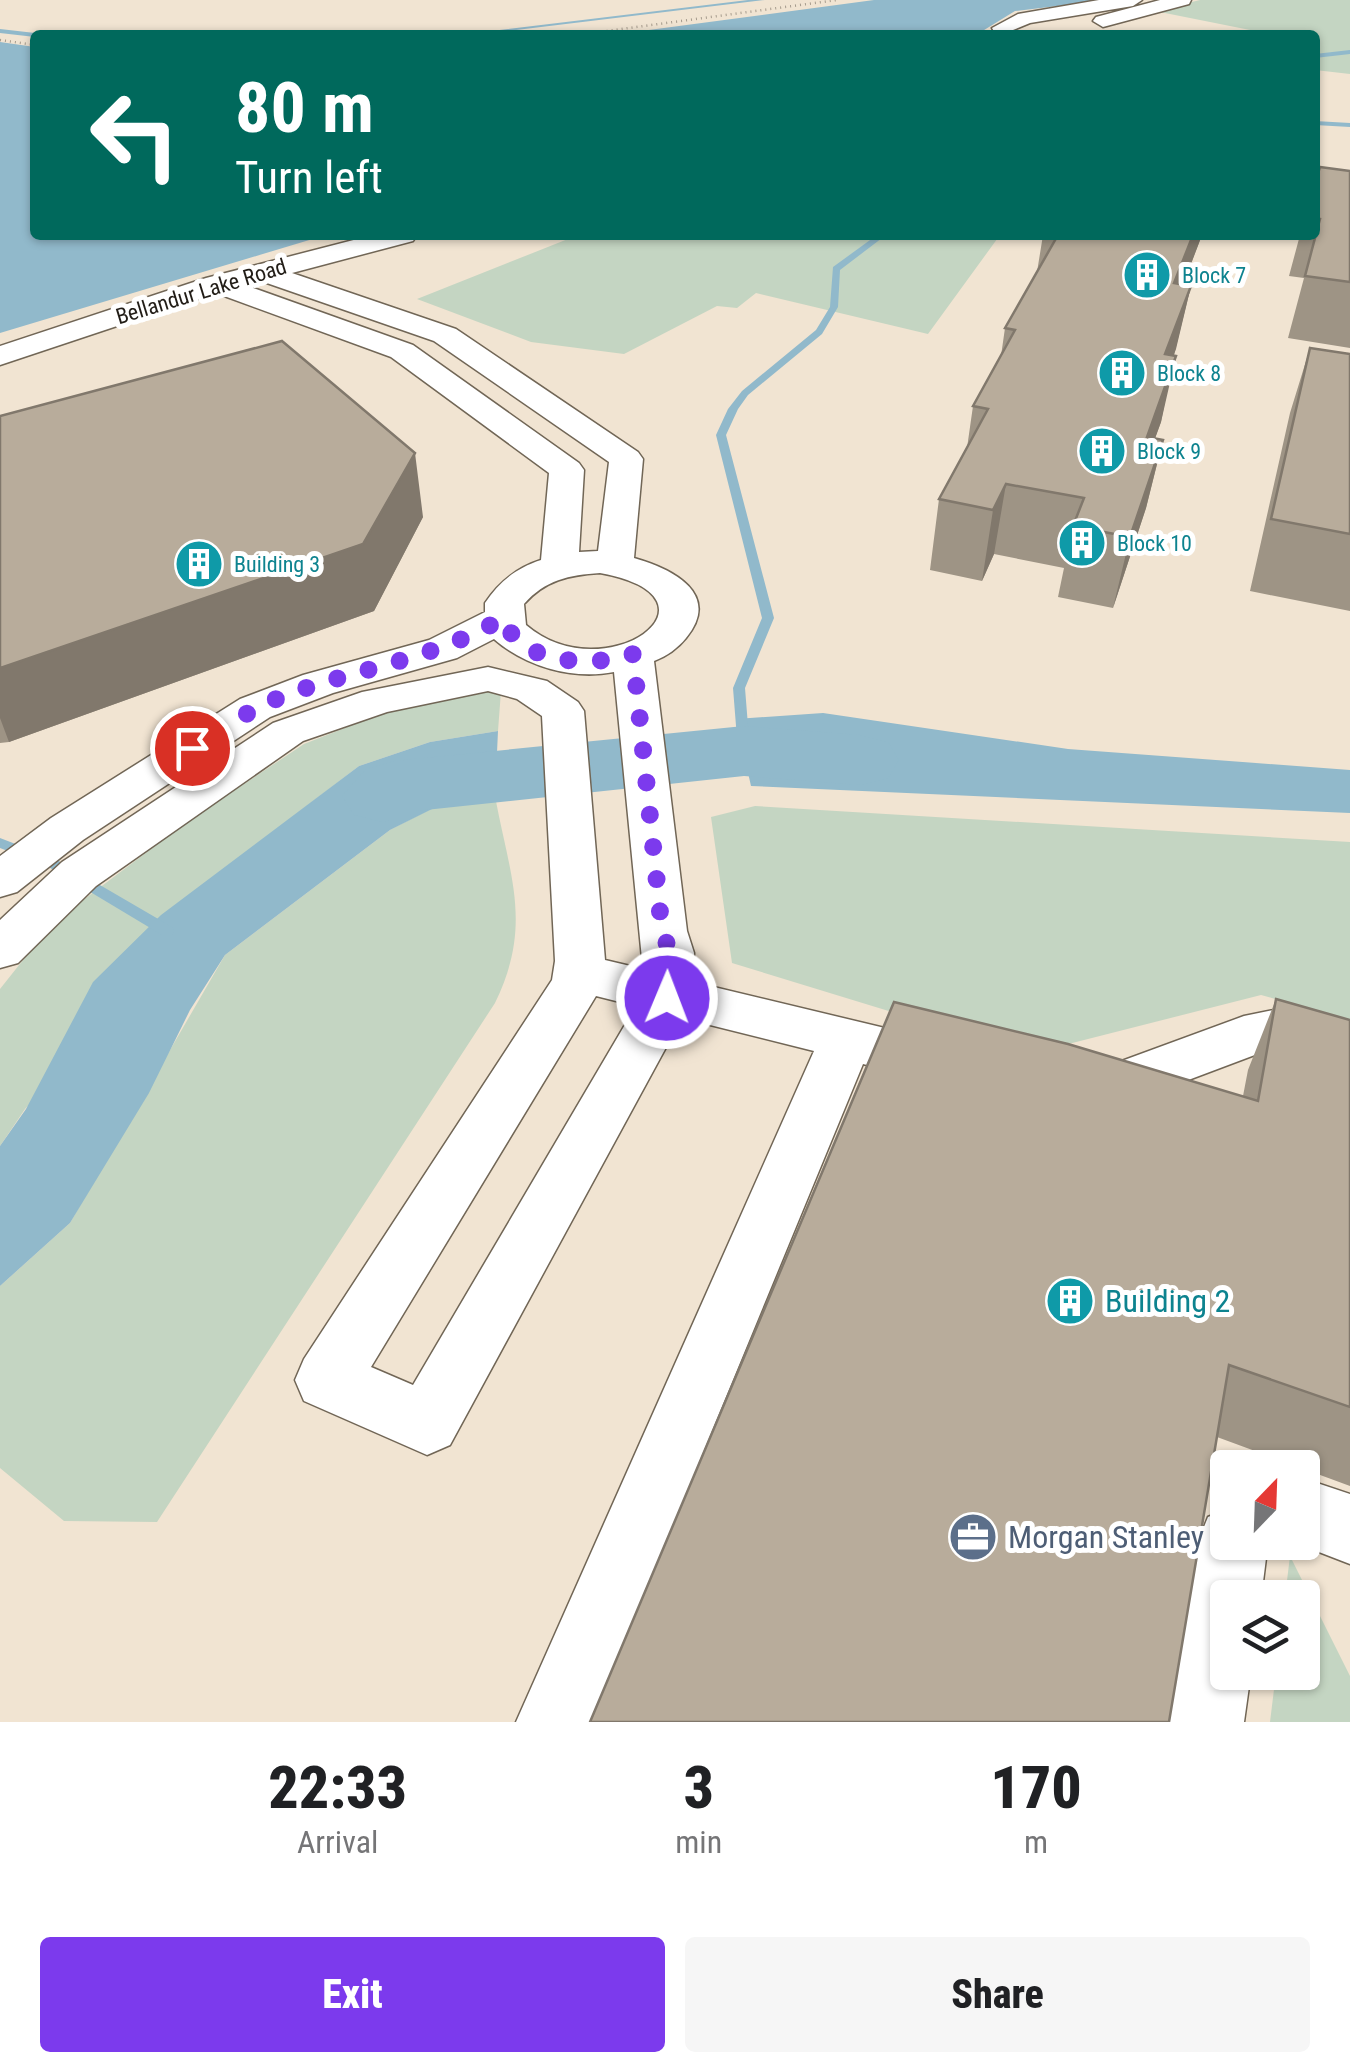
<!DOCTYPE html>
<html lang="en">
<head>
<meta charset="utf-8">
<style>
  body { margin:0; font-family:"Roboto Condensed",sans-serif; background:#f6f6f6; color:#202124; height:100vh; display:flex; flex-direction:column; font-size:38px; white-space:nowrap }
  * { box-sizing:border-box; margin:0 }
  p { font-size:32px; color:#757577 }
  .icon { flex:none; width:55px; height:55px; fill:none; stroke:currentColor; stroke-width:2; stroke-linecap:round; stroke-linejoin:round }
  .map { position:relative; height:1722px; overflow:hidden }
  .details { display:flex; flex-direction:column; background:#fff; flex:1 }
  .details>* { flex:none }
  .guide { position:absolute; left:30px; top:30px; width:1290px; height:210px; border-radius:10px; box-shadow:0 2px 8px #0004; background:#00695c; color:#fff; overflow:hidden }
  .needle { width:65px; rotate:23deg }
  .tools { position:absolute; left:1210px; top:1450px; display:grid; gap:20px }
  .tools a { display:grid; place-items:center; width:110px; height:110px; border-radius:10px; background:#fff; box-shadow:0 2px 8px #0004; font-size:50px }
  .pin { position:absolute; display:grid; place-items:center; width:85px; height:85px; color:#fff; margin:-42px; border:5px solid #fff; border-radius:50%; box-shadow:0 2px 10px #0007 }
  .me { position:absolute; width:110px; margin:-55px; rotate:1deg; stroke-linejoin:round; filter:drop-shadow(0 0 8px #0008) }
  .turn { display:flex; align-items:center; gap:35px; height:210px; padding:0 40px; font-size:45px }
  .turn .icon { width:130px; height:130px; stroke-width:2.5 }
  .turn b { display:block; font-size:70px; line-height:85px }
  .eta { display:flex; justify-content:space-evenly; align-items:center; height:170px; text-align:center }
  .eta b { font-size:60px; font-weight:800; line-height:70px }
  .cta { display:flex; gap:20px; margin-top:auto; padding:20px 40px }
  .cta a { flex:1; height:115px; border-radius:10px; background:#7c3aed; color:#fff; font-size:40px; font-weight:800; line-height:115px; text-align:center }
  .cta a+a { background:#f6f6f6; color:#202124 }
  .map>svg:first-child { display:block }
  .green { fill:#c4d5c2 }
  .water { fill:#91b9cb }
  .lines { fill:none; stroke-linecap:round; stroke-linejoin:round }
  .stream { fill:#91b9cb; fill-rule:evenodd }
  .river { fill:#91b9cb; fill-rule:evenodd }
  .minor-casing { stroke:#716656; stroke-width:3 }
  .path { stroke:#a59b8d; stroke-width:2.5; stroke-dasharray:1 4; stroke-linecap:butt }
  .minor { fill:#fff; fill-rule:evenodd }
  .wall { fill:#9e9485 }
  .shaded-wall { fill:#81786c }
  .building { fill:#b8ac9b; stroke:#81786c; stroke-width:2.5 }
  .route { stroke:#7c3aed; stroke-width:18; stroke-dasharray:0 32.4 }
  .labels { text-anchor:middle; stroke-width:10; stroke-linejoin:round; paint-order:stroke }
  .far-culture-label { font-size:22px; fill:#0d838f; stroke:#fff; text-anchor:start }
  .far-street-label { font-size:22px; fill:#211c16; stroke:#fff }
  .near-culture-label { font-size:32px; fill:#0d838f; stroke:#fff; text-anchor:start }
  .near-service-label { font-size:32px; fill:#4e5e75; stroke:#fff; text-anchor:start }
</style>
</head>
<body>
<div class="map">
<svg width="1350" height="1722" viewBox="0 0 1350 1722">
  <rect width="100%" height="100%" fill="#f1e4d2"/>
  <path class="green" d="M1200,0H1350V74L1315,70V35H1250L1255,31L1155,11Z
    M578,235H1000L928,334L756,293L737,308L717,306L624,354L531,342L417,299Z
    M479,690L501,691L498,731L430,742L359,766L295,815L25,1109L0,1146V989L31,950L74,907L184,824L304,744L401,706Z
    M495,796C510,877 533,925 495,1003L157,1522L64,1521L0,1468V1286L70,1223L225,955L390,830L442,803Z
    M755,806L1350,842V1020L1261,995L1029,1054L732,963L711,817Z
    M1290,1556L1350,1676V1722H1270L1276,1673L1302,1672V1598L1285,1597Z"/>
  <path class="water" d="M874,0H1107L1015,11L976,35H611Z
    M0,42L35,47V235H326L0,333Z
    M823,713L1068,749L1350,770V813L751,786L736,719Z
    M498,731L495,796L442,804L390,830L225,955L190,1010L149,1093L70,1223L0,1286V1146L26,1109L93,982L161,915L359,766L430,742Z"/>
  <g class="lines">
    <path class="stream" d="M748,0H765L476,35H458Z
      M0,29L35,33L38,35L35,37L0,33Z
      M1350,50V54L1315,58V54Z
      M1315,121L1350,123V127L1315,125Z
      M877,235H886L840,270L838,307L822,334L748,395L738,409L726,435L774,618L745,688L750,751L744,755L738,751L733,688L762,618L716,435L728,409L742,391L816,330L830,307L833,267Z
      M0,838L57,860L172,927L174,931L172,935H162L47,866L0,848Z"/>
    <path class="river" d="M744,726L860,735L888,742L899,760L888,778L860,785L744,776L416,811L383,822L354,815L342,796L366,769L394,761Z"/>
    <g class="minor-casing">
      <path id="minor" d="M1099,0H1142L1133,6L1030,23L1013,30L1016,35H996L992,28L1018,14Z
        M1160,0H1191L1189,4L1103,27L1093,21L1096,17Z
        M373,235H417L413,241L292,273L456,329L638,452L643,459L634,558C673,569 722,594 686,638C678,648 667,656 654,661L687,931L694,953L693,982L939,1041L958,1047L966,1062L958,1077L939,1083L863,1064L592,1722H516L814,1051L682,1018L450,1445L427,1455L304,1401L295,1380L304,1359L552,980L555,961L542,716L517,699L488,691L387,712L303,741L96,886L18,963L0,968V920L62,862L273,723L362,692L488,667L547,681L578,702L584,711L605,960L643,969L614,672C573,680 526,667 494,639L457,658L333,693L270,717L83,840L17,892L0,897V856L51,818L240,699L303,675L429,640L485,612V603C499,582 516,568 541,560L549,473L391,357L216,293L0,365V346L206,278ZM261,281L434,341L609,462L598,551L579,552L584,470L579,463L413,345L245,285ZM600,573C736,598 605,693 526,625L524,604C545,580 569,575 600,573ZM596,996L636,1006L413,1385L371,1367Z
        M1288,1007L1350,1024V1066L1288,1047L1268,1050L1098,1114L1078,1107L1070,1092L1078,1077L1244,1016Z
        M1302,1478L1350,1494V1564L1293,1542H1302Z
        M1228,1509V1542H1268L1261,1598H1228V1672H1251L1244,1722H1168L1198,1542L1208,1517Z"/>
    </g>
    <path class="path" d="M577,35L837,0
      M0,40L35,45"/>
    <use href="#minor" class="minor"/>
  </g>
  <path class="wall" d="M1350,171V348L1288,338L1304,278L1289,276L1300,235H1315V183Z
    M1043,235H1202L1183,284L1191,286L1174,355L1161,422L1155,438L1163,440L1146,508L1113,608L1058,597L1064,568L994,554L982,581L930,570L939,499L967,448L973,406L1001,356L1005,328L1037,272Z
    M1310,348L1350,354V611L1250,591L1290,413Z
    M0,416L423,517L374,611L9,742L0,743Z
    M1276,999L1350,1020V1486L1217,1437L1243,1096L1248,1070Z"/>
  <path class="shaded-wall" d="M1193,235H1202L1160,346L1174,283Z
    M1191,286L1176,349L1150,420L1165,354Z
    M1176,356L1161,422L1131,505L1147,437Z
    M1163,440L1146,508L1113,608L1130,537Z
    M415,453L423,517L374,611L9,742L0,718V668Z
    M1006,484L994,554L982,581L993,510Z"/>
  <path class="building" d="M1320,167L1350,171V282L1305,276L1320,219L1315,218V183Z
    M1058,235H1193L1174,283L1191,286L1165,354L1176,356L1147,437L1163,440L1130,537L1073,526L1084,498L1006,484L993,510L939,499L988,409L973,406L1015,330L1005,328Z
    M282,341L415,453L363,544L0,668V416Z
    M1310,348L1350,354V534L1271,519Z
    M1276,999L1350,1020V1407L1229,1365L1169,1722H590L894,1002L1068,1044L1258,1101Z"/>
  <g class="lines">
    <path class="route" d="M192,748C223,728 252,708 286,695C359,668 435,659 503,618C520,666 593,667 633,654L662,931L670,952L667,998"/>
  </g>
  <defs>
    <g id="building-disc" transform="scale(2.5)"><circle r="9.5" fill="#0f9aa8" stroke="#fff"/><path d="M-4-6H4V6H1V3H-1V6H-4ZM-2.5-4.3h1.7v1.8h-1.7ZM.8-4.3h1.7v1.8H.8ZM-2.5-1h1.7V.8h-1.7ZM.8-1h1.7V.8H.8Z" fill="#fff"/></g>
    <g id="office-disc" transform="scale(2.5)"><circle r="9.5" fill="#5c6f8a" stroke="#fff"/><path d="M-6-3h4V-5.5h4V-3h4V5H-6ZM-1-4.5V-3h2v-1.5ZM-6 0V1H6V0Z" fill="#fff"/></g>
  </defs>
  <g fill-rule="evenodd">
    <use href="#building-disc" x="1147" y="275"/>
    <use href="#building-disc" x="1122" y="373"/>
    <use href="#building-disc" x="1102" y="451"/>
    <use href="#building-disc" x="1082" y="543"/>
    <use href="#building-disc" x="199" y="564"/>
    <use href="#building-disc" x="1070" y="1301"/>
    <use href="#office-disc" x="973" y="1537"/>
  </g>
  <g class="labels">
    <g class="far-culture-label">
      <text x="1182" y="283">Block 7</text>
      <text x="1157" y="381">Block 8</text>
      <text x="1137" y="459">Block 9</text>
      <text x="1117" y="551">Block 10</text>
      <text x="234" y="572">Building 3</text>
    </g>
    <g class="far-street-label">
      <text transform="translate(201 291) rotate(-17)" y="8">Bellandur Lake Road</text>
    </g>
    <g class="near-culture-label">
      <text x="1105" y="1312">Building 2</text>
    </g>
    <g class="near-service-label">
      <text x="1008" y="1548">Morgan Stanley</text>
    </g>
  </g>
</svg>
<div class="tools">
<a><svg class="needle" viewBox="-14 -14 28 28"><path d="M0-13l5 13h-10z" fill="#e53935"/><path d="M0 13l5-13h-10z" fill="#757577"/></svg></a>
<a><svg class="icon" aria-label="layers" viewBox="0 0 24 24"><path d="M12 4l9 5-9 5-9-5zM3 14l9 5 9-5"/></svg></a>
</div>
<div class="pin" style="left:192px;top:748px;background:#d93025"><svg class="icon" aria-label="arrive" viewBox="0 0 24 24"><path d="M6 21V4h12l-3 4 3 4H6"/></svg></div>
<svg class="me" style="left:667px;top:998px" viewBox="-20 -20 40 40"><circle r="17" fill="#7c3aed" stroke="#fff" stroke-width="3"/><path d="M0-11L8 9 0 5-8 9z" fill="#fff"/></svg>
<div class="guide">
<div class="turn"><svg class="icon" aria-label="left" viewBox="0 0 24 24"><path d="M17 20v-9H6M10 6l-5 5 5 5"/></svg><div><b>80 m</b>Turn left</div></div>
</div>
</div>
<section class="details">
<div class="eta">
<div><b>22:33</b><p>Arrival</p></div>
<div><b>3</b><p>min</p></div>
<div><b>170</b><p>m</p></div>
</div>
<div class="cta"><a>Exit</a><a>Share</a></div>
</section>
</body>
</html>
